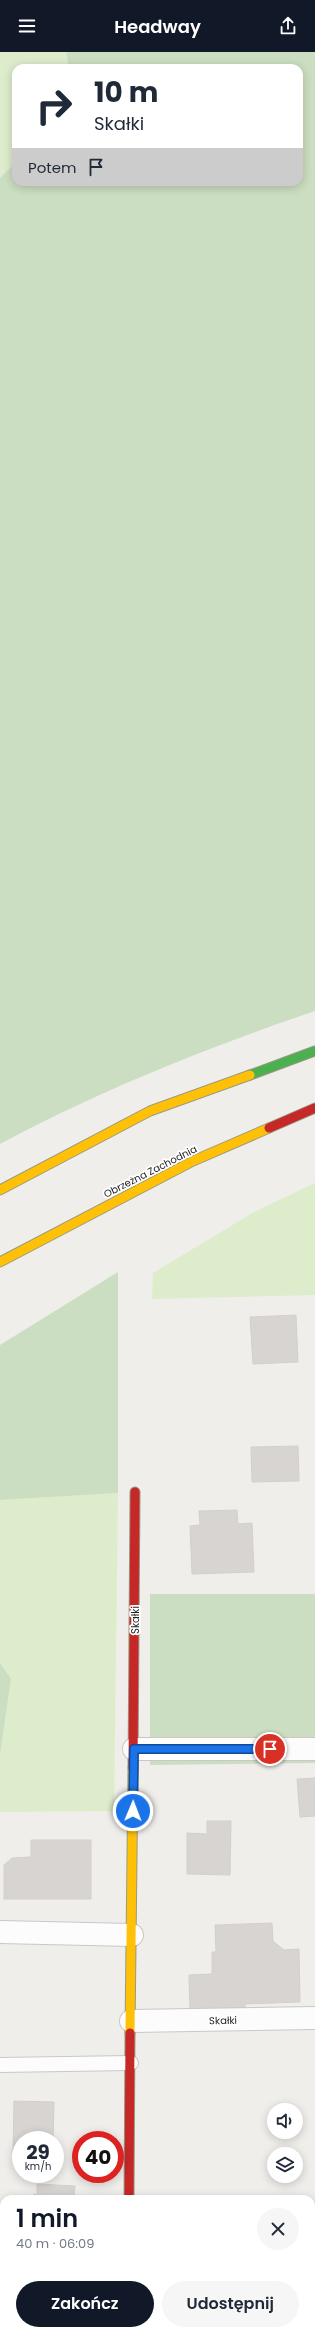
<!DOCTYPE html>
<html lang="pl">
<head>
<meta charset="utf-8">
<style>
  body { margin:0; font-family:Poppins,sans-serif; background:#f6f6f7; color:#1f2937; height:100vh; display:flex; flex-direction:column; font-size:15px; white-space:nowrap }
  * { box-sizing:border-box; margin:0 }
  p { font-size:13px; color:#747a83 }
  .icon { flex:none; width:22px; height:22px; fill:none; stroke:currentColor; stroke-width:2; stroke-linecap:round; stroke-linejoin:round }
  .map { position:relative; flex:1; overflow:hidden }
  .details { position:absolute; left:0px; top:2143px; width:315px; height:140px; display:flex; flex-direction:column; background:#fff; border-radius:12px 12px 0 0; box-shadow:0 2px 10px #0003 }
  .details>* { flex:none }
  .banner { position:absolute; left:12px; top:12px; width:291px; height:122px; border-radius:12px; box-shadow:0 2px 10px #0003; background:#fff; color:#1f2937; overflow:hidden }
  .tools { position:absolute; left:267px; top:2051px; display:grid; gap:8px }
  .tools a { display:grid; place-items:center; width:36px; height:36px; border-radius:50%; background:#fff; box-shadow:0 2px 10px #0003; font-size:20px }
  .speed { position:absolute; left:12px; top:2079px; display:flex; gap:8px; font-size:20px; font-weight:700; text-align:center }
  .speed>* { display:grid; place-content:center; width:52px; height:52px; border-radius:50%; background:#fff; box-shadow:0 2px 10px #0003; line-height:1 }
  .speed small { font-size:10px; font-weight:400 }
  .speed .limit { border:6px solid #d22; background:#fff; color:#111 }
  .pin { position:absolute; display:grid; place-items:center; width:34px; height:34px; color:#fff; margin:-17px; border:2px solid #fff; border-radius:50%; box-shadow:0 1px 4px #0007 }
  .me { position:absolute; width:44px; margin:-22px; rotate:1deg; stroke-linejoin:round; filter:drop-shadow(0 0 3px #0008) }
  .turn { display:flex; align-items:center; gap:14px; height:84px; padding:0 16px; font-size:18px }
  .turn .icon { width:52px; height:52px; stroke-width:2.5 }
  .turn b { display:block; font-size:28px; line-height:34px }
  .then { display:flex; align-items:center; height:38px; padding:0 16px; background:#0003; gap:8px; font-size:15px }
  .round { display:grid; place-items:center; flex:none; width:42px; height:42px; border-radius:21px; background:#f6f6f7 }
  .summary { display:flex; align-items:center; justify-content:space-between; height:68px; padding:0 16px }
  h1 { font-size:24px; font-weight:600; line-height:30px; color:#111827 }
  .button { display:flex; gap:8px; margin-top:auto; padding:8px 16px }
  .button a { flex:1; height:46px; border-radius:24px; background:#111827; color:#fff; font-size:16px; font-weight:600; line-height:46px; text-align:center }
  .button a+a { background:#f6f6f7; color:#1f2937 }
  header { display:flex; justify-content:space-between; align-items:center; height:52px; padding:0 16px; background:#111827; color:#fff; font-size:18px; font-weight:600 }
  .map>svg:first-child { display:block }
  .grass { fill:#ddeccb }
  .forest { fill:#cbdec1 }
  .building { fill:#d7d4d2; stroke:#d3d0cc }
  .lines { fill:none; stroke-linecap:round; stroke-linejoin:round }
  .lane-casing { stroke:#c9c8c7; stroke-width:16 }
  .street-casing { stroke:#c9c8c7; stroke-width:24 }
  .fast-casing { stroke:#999a82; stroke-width:11 }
  .slow-casing { stroke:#999a82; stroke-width:11 }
  .jam-casing { stroke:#999a82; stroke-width:11 }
  .lane { stroke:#fdfcfc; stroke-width:14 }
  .street { stroke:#fdfcfc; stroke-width:22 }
  .fast { stroke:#4caf50; stroke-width:9 }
  .slow { stroke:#ffc107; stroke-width:9 }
  .jam { stroke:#c62828; stroke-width:9 }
  .route-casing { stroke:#114b97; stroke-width:10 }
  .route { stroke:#1a73e8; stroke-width:7 }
  .labels { text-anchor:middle; stroke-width:3.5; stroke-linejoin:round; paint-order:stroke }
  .street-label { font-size:10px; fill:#222; stroke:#fff }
</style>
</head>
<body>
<header><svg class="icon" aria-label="menu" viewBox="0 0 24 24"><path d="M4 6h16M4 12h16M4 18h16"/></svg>Headway<svg class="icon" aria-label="share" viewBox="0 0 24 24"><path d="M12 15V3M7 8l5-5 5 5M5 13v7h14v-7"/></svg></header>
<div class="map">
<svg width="315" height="2283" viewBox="0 0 315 2283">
  <rect width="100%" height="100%" fill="#f0eeeb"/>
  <path class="grass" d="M0,0H66L69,16H16V110L0,126Z
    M315,1131V1243L152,1247L153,1221L254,1160Z
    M118,1441L114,1759L0,1760V1703L11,1628L0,1611V1448Z"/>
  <path class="forest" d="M66,0H315V959C206,996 101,1038 0,1092V126L16,110V130H299V16H69Z
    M118,1220V1441L0,1448V1293Z
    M150,1542H315V1711L150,1713Z
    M0,1611L11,1627L0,1703Z"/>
  <path class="building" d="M296,1263L298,1310L253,1312L250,1265Z
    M298,1394L299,1429L252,1430L251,1395Z
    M237,1458L238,1472L252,1471L254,1520L192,1522L190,1474L200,1473L199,1459Z
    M315,1726V1764L300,1765L297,1727Z
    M207,1769H231L230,1823L187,1822V1781L207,1782Z
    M31,1788H91V1847H4V1813L12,1806L31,1805Z
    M272,1871L273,1889L284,1898L299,1897L300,1950L245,1952V1956L190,1958L189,1923L212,1922V1900H216L215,1873Z
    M14,2049L54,2050L53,2088H21V2101H13Z
    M37,2132L75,2134L74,2144L88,2145V2147H34V2142L37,2143Z"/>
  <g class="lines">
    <g class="lane-casing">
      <path id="lane" d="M0,2013L131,2011"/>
    </g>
    <g class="street-casing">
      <path id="street" d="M134,1697H315
        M0,1880L132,1883
        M131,1969L315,1966
        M127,2283V2279"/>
    </g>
    <g class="fast-casing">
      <path id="fast" d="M250,1023L315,999"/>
    </g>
    <g class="slow-casing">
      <path id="slow" d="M0,1138L150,1059L250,1023
        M0,1210L193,1109L269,1076
        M130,1981L133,1716"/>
    </g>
    <g class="jam-casing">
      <path id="jam" d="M269,1076L315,1056
        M133,1716L135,1440
        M129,2147L130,1981"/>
    </g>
    <use href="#lane" class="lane"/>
    <use href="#street" class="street"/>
    <use href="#fast" class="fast"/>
    <use href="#slow" class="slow"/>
    <use href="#jam" class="jam"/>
  </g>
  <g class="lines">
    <g class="route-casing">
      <path id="route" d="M133,1759L134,1697H270"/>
    </g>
    <use href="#route" class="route"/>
  </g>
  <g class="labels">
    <g class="street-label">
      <text transform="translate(150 1119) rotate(-27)" y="4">Obrzeżna Zachodnia</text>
      <text transform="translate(135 1568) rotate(-90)" y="4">Skałki</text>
      <text transform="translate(223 1968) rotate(-1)" y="4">Skałki</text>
    </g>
  </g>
</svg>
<div class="tools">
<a><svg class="icon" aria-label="sound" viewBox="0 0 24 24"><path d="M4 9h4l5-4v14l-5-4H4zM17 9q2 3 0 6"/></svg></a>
<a><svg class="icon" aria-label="layers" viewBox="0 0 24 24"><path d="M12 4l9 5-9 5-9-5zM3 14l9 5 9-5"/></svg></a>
</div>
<div class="speed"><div>29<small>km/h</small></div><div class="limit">40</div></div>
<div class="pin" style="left:270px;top:1697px;background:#d93025"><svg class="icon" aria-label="arrive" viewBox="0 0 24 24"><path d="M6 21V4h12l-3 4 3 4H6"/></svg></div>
<svg class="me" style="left:133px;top:1759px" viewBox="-20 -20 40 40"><circle r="17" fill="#1a73e8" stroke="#fff" stroke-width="3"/><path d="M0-11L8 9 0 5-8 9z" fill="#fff"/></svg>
<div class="banner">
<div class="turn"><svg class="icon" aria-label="right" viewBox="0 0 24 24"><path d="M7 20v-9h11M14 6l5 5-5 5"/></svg><div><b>10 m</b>Skałki</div></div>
<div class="then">Potem<svg class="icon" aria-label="arrive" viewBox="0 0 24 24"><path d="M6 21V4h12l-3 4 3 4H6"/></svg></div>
</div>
<section class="details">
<div class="summary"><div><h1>1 min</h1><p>40 m · 06:09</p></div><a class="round"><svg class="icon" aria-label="close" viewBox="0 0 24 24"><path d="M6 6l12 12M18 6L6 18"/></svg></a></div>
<div class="button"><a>Zakończ</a><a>Udostępnij</a></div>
</section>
</div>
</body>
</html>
